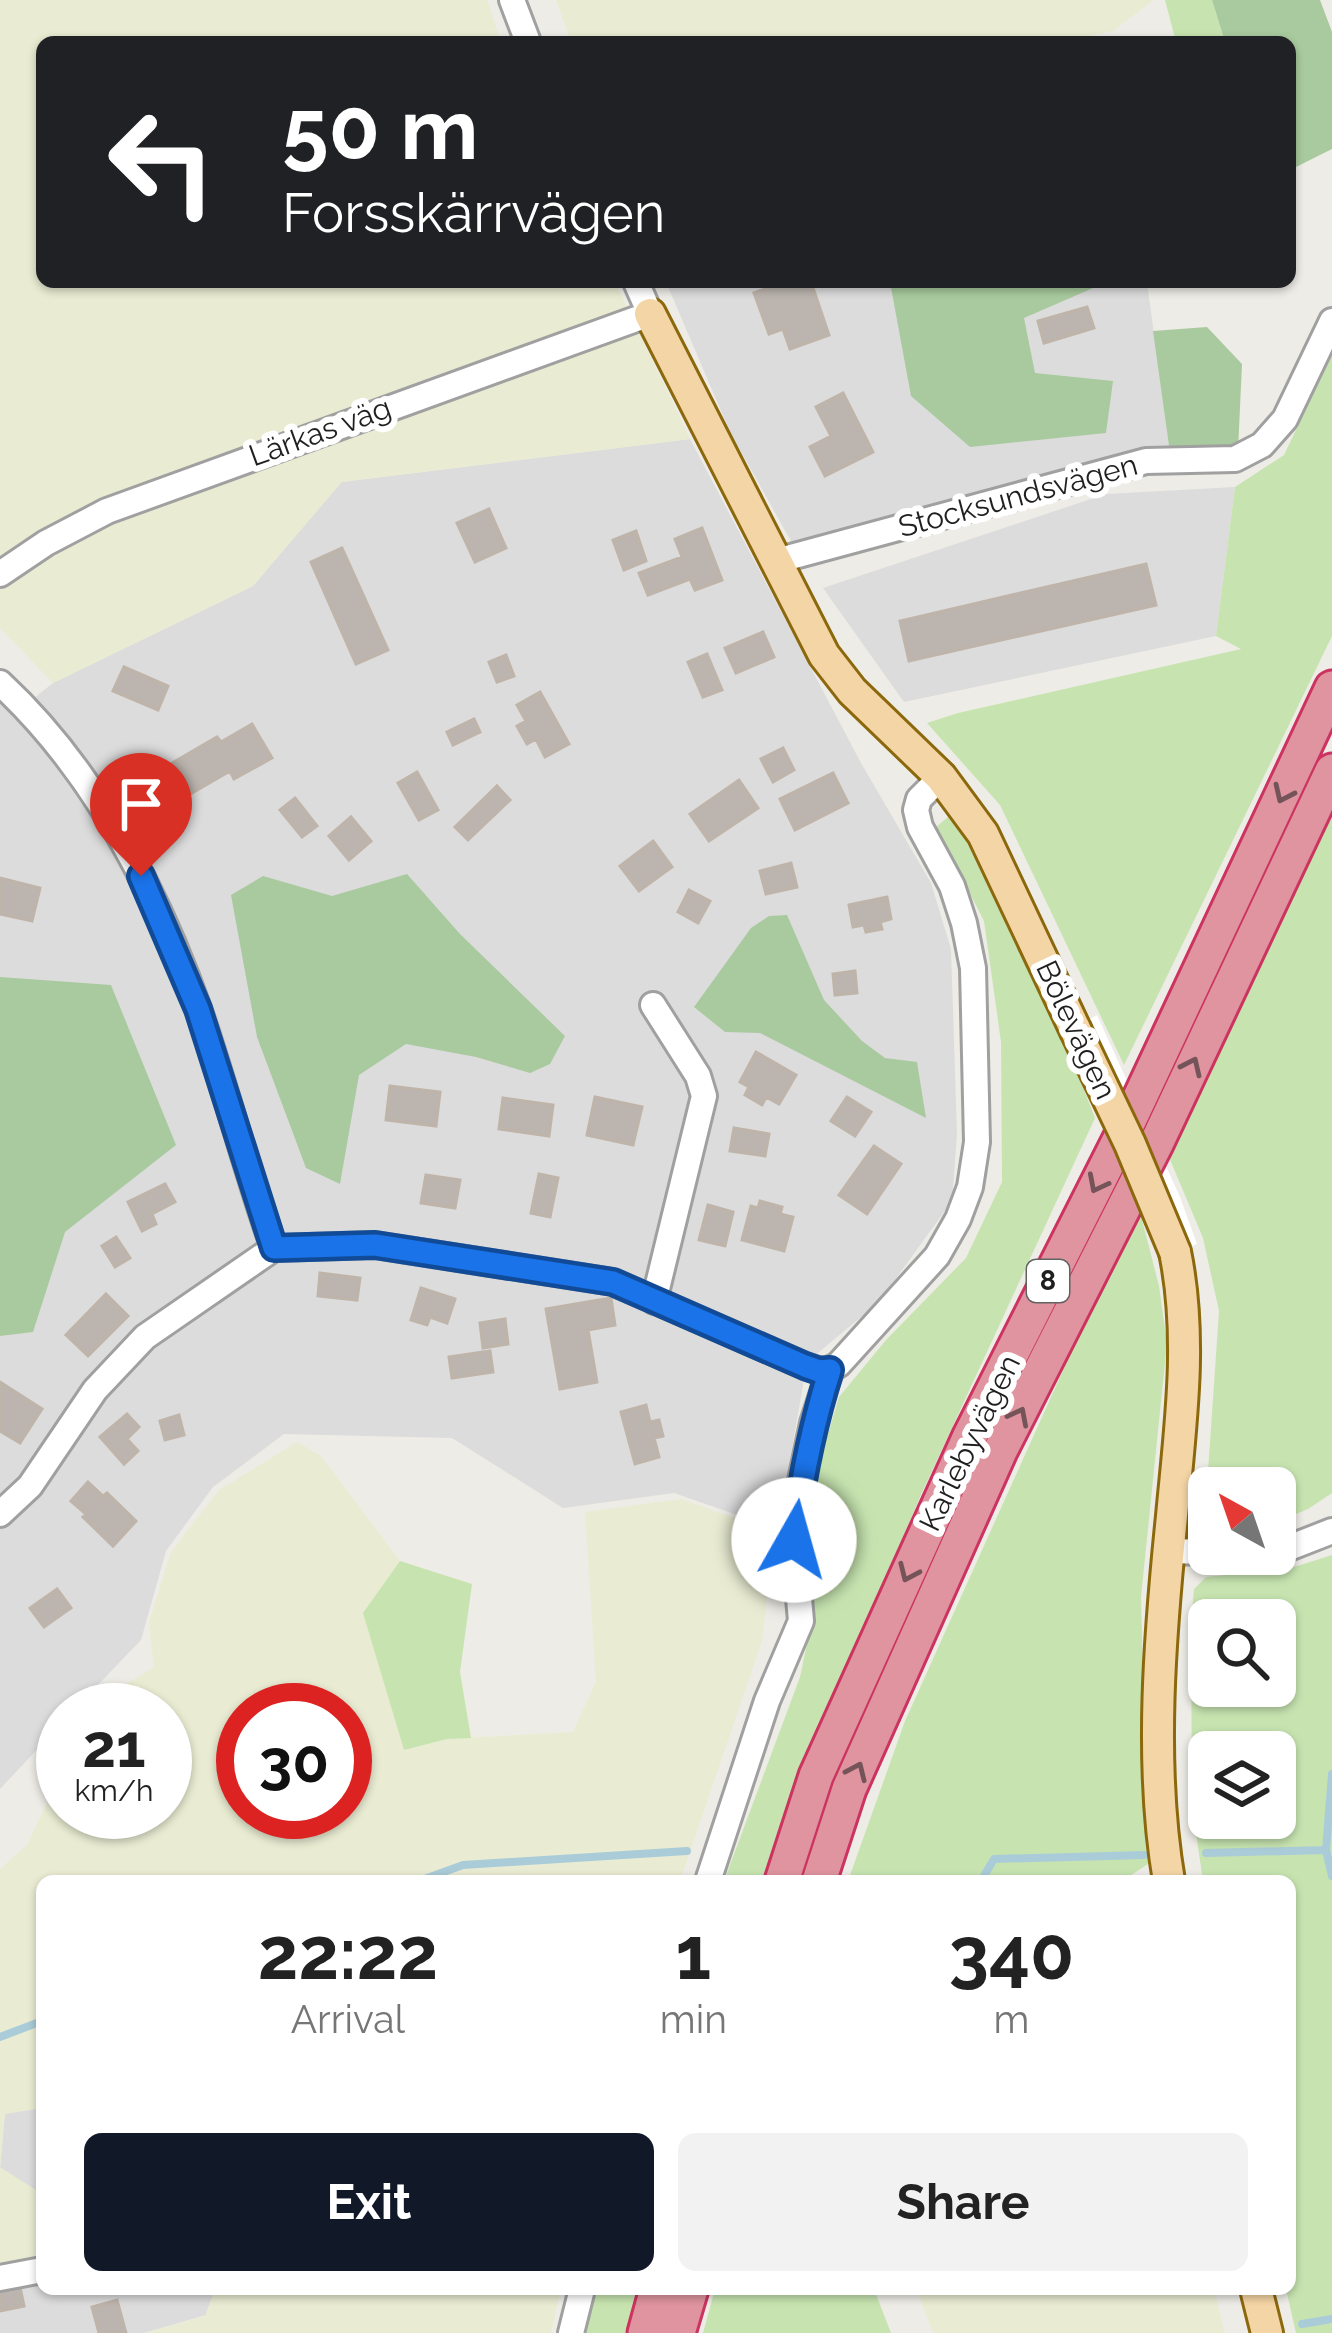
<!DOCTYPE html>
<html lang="en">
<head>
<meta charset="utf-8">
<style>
  body { margin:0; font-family:Raleway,sans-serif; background:#f2f2f2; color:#222; height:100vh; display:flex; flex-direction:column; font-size:45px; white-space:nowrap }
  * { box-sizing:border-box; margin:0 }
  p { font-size:39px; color:#767676 }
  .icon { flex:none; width:66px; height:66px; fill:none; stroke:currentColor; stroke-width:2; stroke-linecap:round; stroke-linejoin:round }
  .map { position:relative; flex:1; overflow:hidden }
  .side { position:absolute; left:36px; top:1875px; width:1260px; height:420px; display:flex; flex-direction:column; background:#fff; border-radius:18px; box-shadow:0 3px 9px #0004 }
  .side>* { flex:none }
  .banner { position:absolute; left:36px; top:36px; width:1260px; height:252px; border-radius:18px; box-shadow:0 3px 9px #0004; background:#202124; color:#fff; overflow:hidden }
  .needle { width:78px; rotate:320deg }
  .fabs { position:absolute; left:1188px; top:1467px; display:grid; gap:24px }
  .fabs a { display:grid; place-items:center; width:108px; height:108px; border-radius:18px; background:#fff; box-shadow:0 3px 9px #0004; font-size:60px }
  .speed { position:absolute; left:36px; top:1683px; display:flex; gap:24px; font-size:60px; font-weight:700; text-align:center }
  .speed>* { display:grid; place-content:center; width:156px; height:156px; border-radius:50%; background:#fff; box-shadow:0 3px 9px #0004; line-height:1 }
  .speed small { font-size:30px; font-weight:400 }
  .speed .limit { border:18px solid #d22; background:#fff; color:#111 }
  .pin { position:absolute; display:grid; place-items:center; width:102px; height:102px; color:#fff; margin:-123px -51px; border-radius:50% 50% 50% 0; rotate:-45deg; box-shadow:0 0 12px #0007 }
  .pin .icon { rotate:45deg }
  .me { position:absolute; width:132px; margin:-66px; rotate:7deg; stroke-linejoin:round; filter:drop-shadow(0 0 9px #0008) }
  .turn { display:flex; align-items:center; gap:42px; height:252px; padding:0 48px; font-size:54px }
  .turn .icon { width:156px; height:156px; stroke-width:2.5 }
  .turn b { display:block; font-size:84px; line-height:102px }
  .eta { display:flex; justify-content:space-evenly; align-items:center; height:204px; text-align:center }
  .eta b { font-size:72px; font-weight:700; line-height:84px }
  .cta { display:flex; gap:24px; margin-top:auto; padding:24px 48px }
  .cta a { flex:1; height:138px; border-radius:18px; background:#111827; color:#fff; font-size:48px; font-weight:700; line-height:138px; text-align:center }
  .cta a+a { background:#f2f2f2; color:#222 }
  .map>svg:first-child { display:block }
  .residential { fill:#dcdcdc }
  .farmland { fill:#e9ecd2; fill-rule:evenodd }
  .grass { fill:#c7e4b0; fill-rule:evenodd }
  .forest { fill:#a9ca9e }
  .pier { fill:#fff }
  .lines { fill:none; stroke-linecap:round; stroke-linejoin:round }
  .stream { stroke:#aaccd8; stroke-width:8 }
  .building { fill:#bcb5af; stroke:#bfb4a9; stroke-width:3 }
  .minor-casing { stroke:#a0a0a0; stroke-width:30 }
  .major-casing { stroke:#8c680d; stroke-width:36 }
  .highway-casing { stroke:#cc3361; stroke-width:39 }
  .minor { stroke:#fff; stroke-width:24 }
  .major { stroke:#f4d5a5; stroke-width:30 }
  .highway { stroke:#df949f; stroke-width:33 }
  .major-bridge-casing { stroke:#8c680d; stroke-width:36; stroke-linecap:butt }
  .major-bridge { stroke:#f4d5a5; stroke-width:30 }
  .oneway { stroke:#755459 }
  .route-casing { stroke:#114b97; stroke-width:30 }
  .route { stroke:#1a73e8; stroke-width:21 }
  .labels { text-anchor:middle; stroke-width:12; stroke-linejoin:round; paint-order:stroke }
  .shield { fill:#fff; stroke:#626262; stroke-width:3 }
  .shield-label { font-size:27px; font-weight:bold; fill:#1f1f1f }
  .street-label { font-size:30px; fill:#1f1f1f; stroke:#fff }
</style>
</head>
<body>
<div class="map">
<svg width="1332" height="2333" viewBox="0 0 1332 2333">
  <rect width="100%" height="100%" fill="#eeece6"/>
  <path class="residential" d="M666,282H1147L1169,446L792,543L730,432Z
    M690,439L861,763L931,883L951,949L957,1134L952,1201L879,1302L807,1362L778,1529L674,1493L563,1508L452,1438L284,1434L213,1487L166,1551L141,1640L74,1710H63V1722L0,1789V703L13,715L53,683L253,586L341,482Z
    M1235,487L1216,636L904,702L823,588L1106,494Z
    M42,2108V2194L0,2168L5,2113Z
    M42,2256V2289H215L206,2315L144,2333H0V2265Z"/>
  <path class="farmland" d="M0,0H487L501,42H42V282H615L690,439L342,482L253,586L53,683L0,628Z
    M556,0H1154L1113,31L1062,42H571Z
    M297,1442L321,1456L400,1561L364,1613L404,1750L447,1739L573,1732L596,1682L585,1512L681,1499L774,1532L762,1641L680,1881H42V2108L5,2114L0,2167L42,2194V2256L0,2264V1869L27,1845L63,1769V1812H165V1710H95L106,1696L154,1667L149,1622L171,1552L219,1490ZM243,1710H345V1812H243Z
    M215,2289H561L551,2333H144L205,2316Z
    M916,2289H1214L1225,2333H933Z"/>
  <path class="grass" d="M1165,0H1212L1225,42H1176Z
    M1332,355V636L1124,1065L1000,805L927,723L958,713L1241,649L1216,636L1235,487L1284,455Z
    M1332,804V1493L1308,1509L1275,1523V1488L1209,1490L1207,1486L1219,1311L1203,1238L1166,1150Z
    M948,817L960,828L1078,1075L1095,1118L920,1497L794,1799L766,1881H724L800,1677L813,1615L809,1498L839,1397L886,1340L966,1258L1002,1182L1001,1042L984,921L936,827Z
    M1138,1204L1159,1286L1167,1343L1141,1597L1148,1864L1122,1881L996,1878L994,1881H848L905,1721Z
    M1332,1555V2333H1296L1286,2289H1290V1881H1203L1192,1806L1191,1623L1194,1589L1206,1577L1291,1568ZM1209,1620H1275V1686H1209ZM1209,1752H1275V1818H1209Z
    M400,1561L472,1584L460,1672L471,1738L447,1739L404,1750L363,1613Z
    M590,2289H638L628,2333H578Z
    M715,2289H874L891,2333H703Z"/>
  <path class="forest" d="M1212,0H1320L1332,32V149L1290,170V42H1225Z
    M890,282H1100V285L1024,318L1035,373L1113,381L1106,433L970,447L911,396Z
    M1207,327L1242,364L1238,451L1169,446L1153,331Z
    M407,874L460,934L565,1036L550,1064L530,1073L476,1057L406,1044L359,1075L340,1184L306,1168L257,1037L231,895L263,876L332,896Z
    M787,915L824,1000L862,1041L885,1058L917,1062L926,1118L760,1033L725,1032L694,1007L751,928L769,916Z
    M0,977L111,985L176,1145L65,1232L33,1332L0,1336Z"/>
  <path class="pier" d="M1097,1015L1180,1197L1197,1244L1160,1259L1144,1214L1061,1035Z"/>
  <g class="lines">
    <path class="stream" d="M1332,1774L1326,1850L1332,1876
      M1206,1853L1326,1850
      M419,1881L463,1865L687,1851
      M981,1881L994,1859L1144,1855
      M0,2037L42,2021
      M1302,2324L1332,2319"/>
  </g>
  <path class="building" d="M785,282H811L829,335L790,349L783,329L769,334L754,293Z
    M1087,307L1094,328L1044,343L1038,321Z
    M843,393L873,452L825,476L810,447L831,436L816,407Z
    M489,509L506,548L475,562L457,523Z
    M702,528L722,580L695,590L690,579L648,595L639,573L682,557L675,539Z
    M636,531L646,561L624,570L613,540Z
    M342,548L388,650L356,664L311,562Z
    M1146,564L1156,605L909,661L900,621Z
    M763,632L774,657L736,673L725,648Z
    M707,654L722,690L703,697L688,662Z
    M506,655L514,676L497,682L489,662Z
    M124,667L168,686L158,710L113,691Z
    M540,692L569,744L545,757L536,739L527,744L517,726L526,721L517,705Z
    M474,719L480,732L453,745L447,732Z
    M252,724L272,758L234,779L230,771L180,800L162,769L217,737L221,742Z
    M783,748L794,770L773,782L761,759Z
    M417,772L438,810L419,820L398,783Z
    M833,773L848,803L795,830L780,799Z
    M739,780L758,808L709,841L690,814Z
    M497,786L510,800L468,840L455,827Z
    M295,798L317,826L302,837L280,810Z
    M351,817L371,841L349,860L329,836Z
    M653,841L672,867L639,891L620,866Z
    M791,863L797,887L766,894L760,871Z
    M0,878L40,888L32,921L0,914Z
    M689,890L710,901L698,923L678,912Z
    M887,897L891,919L880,922L882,929L866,932L864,925L853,927L849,905Z
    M855,971L857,993L835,995L833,974Z
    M756,1052L796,1075L779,1104L766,1097L762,1105L745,1095L749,1087L740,1082Z
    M390,1086L440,1092L436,1126L386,1120Z
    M595,1097L642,1107L633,1145L587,1135Z
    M847,1097L871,1112L855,1136L831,1121Z
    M503,1098L553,1105L549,1136L499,1129Z
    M734,1128L769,1134L765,1156L730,1151Z
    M874,1146L901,1164L867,1214L839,1195Z
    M539,1174L558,1178L550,1217L531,1213Z
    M426,1175L460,1180L455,1208L421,1203Z
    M165,1184L175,1202L152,1214L156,1224L142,1231L128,1202Z
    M760,1201L782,1207L780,1214L793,1217L784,1251L742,1240L751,1206L758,1208Z
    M708,1205L733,1212L725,1246L699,1240Z
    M116,1237L130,1258L115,1267L102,1246Z
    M320,1273L360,1278L357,1300L318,1296Z
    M421,1288L455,1299L447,1323L430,1317L427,1325L411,1320Z
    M106,1294L128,1316L88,1356L66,1335Z
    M611,1298L615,1325L588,1330L597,1382L560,1389L546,1309Z
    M505,1319L508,1344L483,1348L480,1323Z
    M490,1351L493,1372L452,1378L449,1357Z
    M0,1382L42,1409L20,1443L0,1431Z
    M646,1405L650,1422L659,1420L663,1436L654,1438L659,1457L635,1464L621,1412Z
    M127,1414L139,1427L127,1439L138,1451L124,1464L100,1437Z
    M179,1415L184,1435L165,1440L160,1421Z
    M88,1482L103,1496L107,1493L136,1521L113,1546L83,1517L86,1514L71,1501Z
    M57,1589L71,1608L44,1627L30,1608Z
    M20,2287L24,2306L0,2311V2290Z
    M117,2300L126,2333H99L92,2307Z"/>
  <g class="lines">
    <g class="minor-casing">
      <path id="minor" d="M512,0L528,42
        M776,561L1146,461L1235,459L1262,445L1285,419L1332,321
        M0,574L46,543L107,511L650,314L636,282
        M0,683C95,771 156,890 199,1011C226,1089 246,1170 274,1248
        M653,1005L698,1076L704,1096L654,1301
        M0,1514L30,1486L95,1390L145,1337L274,1248L375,1245L613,1282L805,1366C819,1371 827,1373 839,1364L937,1256L958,1219L970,1187L977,1142L973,968L964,923L952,886L920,827L916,810L919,799L941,777
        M1275,1550L1286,1549L1332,1531
        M1168,1551L1209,1552
        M708,1881L767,1701L801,1621L794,1541L801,1480L813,1423L830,1371
        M0,2278L42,2270
        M571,2333L582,2289"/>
    </g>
    <g class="major-casing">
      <path id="major" d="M650,314L824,655L852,691L941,777L983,834L1075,1029
        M1169,1881C1149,1765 1160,1633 1172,1516C1180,1429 1193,1339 1175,1252
        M1256,2289L1267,2333"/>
    </g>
    <g class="highway-casing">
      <path id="highway" d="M782,1881L816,1776L969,1438L1128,1123L1332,688
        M819,1881L849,1789L1000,1451L1156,1144L1332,771
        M645,2333L657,2289
        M678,2333L691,2289"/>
    </g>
    <use href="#minor" class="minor"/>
    <use href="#major" class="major"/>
    <use href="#highway" class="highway"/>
    <g class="major-bridge-casing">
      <path id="major-bridge" d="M1075,1029L1130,1144L1175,1252"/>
    </g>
    <use href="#major-bridge" class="major-bridge"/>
  </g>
  <defs><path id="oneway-chevron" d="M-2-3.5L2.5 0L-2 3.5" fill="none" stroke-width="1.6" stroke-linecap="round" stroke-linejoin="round" transform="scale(3)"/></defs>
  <g class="oneway">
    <use href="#oneway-chevron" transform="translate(1283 794) rotate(115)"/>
    <use href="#oneway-chevron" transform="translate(1192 1066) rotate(-65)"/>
    <use href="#oneway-chevron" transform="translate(1097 1184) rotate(117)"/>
    <use href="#oneway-chevron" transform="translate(1019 1416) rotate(-63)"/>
    <use href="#oneway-chevron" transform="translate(908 1573) rotate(114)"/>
    <use href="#oneway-chevron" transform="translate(857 1771) rotate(-66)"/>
  </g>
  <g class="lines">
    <g class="route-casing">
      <path id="route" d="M141,876L198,1009L274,1248L375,1245L613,1282L805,1366L819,1371L830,1370C812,1427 801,1482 794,1540"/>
    </g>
    <use href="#route" class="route"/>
  </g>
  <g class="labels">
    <rect class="shield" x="1027" y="1260" width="42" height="42" rx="9"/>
    <g class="shield-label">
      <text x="1048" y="1290">8</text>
    </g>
    <g class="street-label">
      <text transform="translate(320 432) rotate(-20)" y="10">Lärkas väg</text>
      <text transform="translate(1018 496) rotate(-15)" y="10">Stocksundsvägen</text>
      <text transform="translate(1076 1030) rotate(65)" y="10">Bölevägen</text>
      <text transform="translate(970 1443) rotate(-64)" y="10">Karlebyvägen</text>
    </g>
  </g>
</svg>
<div class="fabs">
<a><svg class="needle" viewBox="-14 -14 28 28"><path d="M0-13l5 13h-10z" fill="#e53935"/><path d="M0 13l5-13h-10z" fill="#767676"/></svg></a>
<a><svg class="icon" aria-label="search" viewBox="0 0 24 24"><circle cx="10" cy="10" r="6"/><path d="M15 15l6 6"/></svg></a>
<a><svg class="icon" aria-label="layers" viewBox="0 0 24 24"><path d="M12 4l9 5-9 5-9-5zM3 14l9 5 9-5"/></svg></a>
</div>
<div class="speed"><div>21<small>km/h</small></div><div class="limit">30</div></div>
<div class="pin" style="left:141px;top:876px;background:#d93025"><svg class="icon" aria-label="arrive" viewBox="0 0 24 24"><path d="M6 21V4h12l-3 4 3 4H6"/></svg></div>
<svg class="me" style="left:794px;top:1540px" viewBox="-20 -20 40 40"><circle r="19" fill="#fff"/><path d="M0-13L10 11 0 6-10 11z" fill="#1a73e8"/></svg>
<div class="banner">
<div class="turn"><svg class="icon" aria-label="left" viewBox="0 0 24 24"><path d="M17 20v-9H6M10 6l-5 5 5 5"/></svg><div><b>50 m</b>Forsskärrvägen</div></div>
</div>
<section class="side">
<div class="eta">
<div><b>22:22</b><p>Arrival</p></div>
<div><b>1</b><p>min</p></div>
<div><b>340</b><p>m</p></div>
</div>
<div class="cta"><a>Exit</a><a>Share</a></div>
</section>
</div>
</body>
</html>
